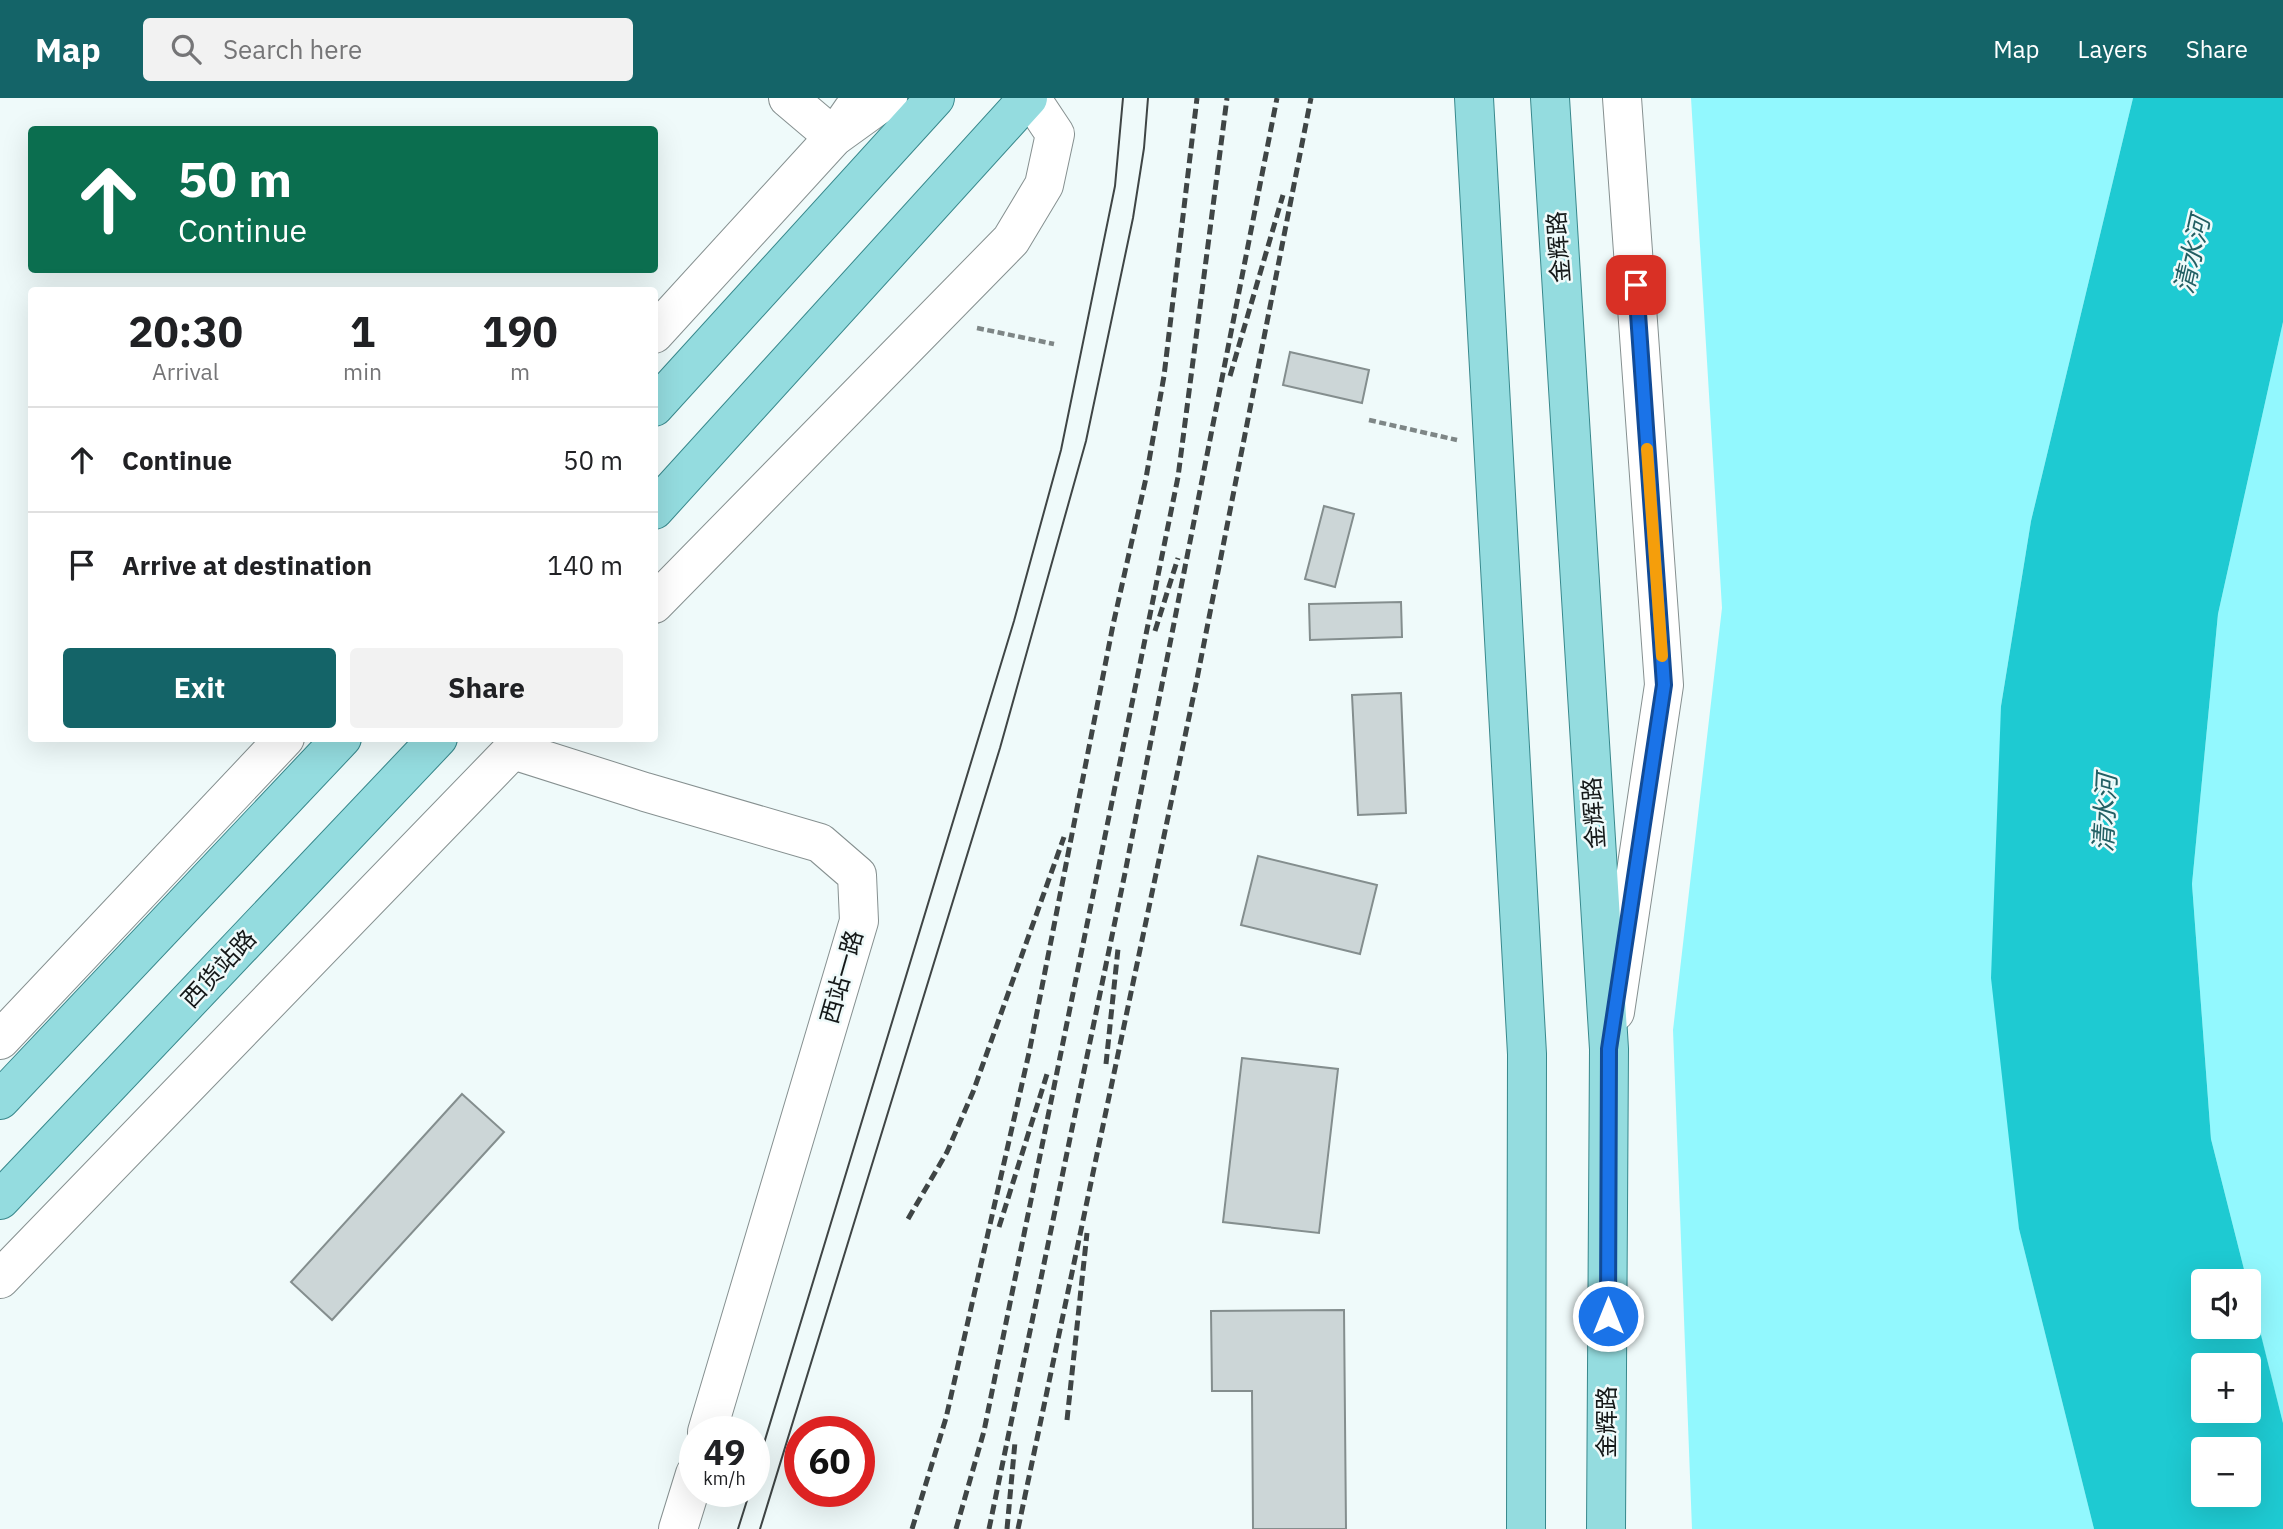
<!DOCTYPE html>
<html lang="en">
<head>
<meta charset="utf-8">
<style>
  body { margin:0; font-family:"IBM Plex Sans","Noto Sans SC",sans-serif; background:#f2f2f2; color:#202124; height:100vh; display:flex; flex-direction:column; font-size:26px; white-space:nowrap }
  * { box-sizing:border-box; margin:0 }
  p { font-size:23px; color:#757577 }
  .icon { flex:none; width:38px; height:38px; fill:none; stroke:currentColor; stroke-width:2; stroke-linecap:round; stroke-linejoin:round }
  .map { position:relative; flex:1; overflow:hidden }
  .panel { position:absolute; left:28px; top:189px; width:630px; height:455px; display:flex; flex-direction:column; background:#fff; border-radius:7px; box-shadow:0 7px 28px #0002 }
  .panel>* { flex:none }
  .banner { position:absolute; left:28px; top:28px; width:630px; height:147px; border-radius:7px; box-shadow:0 7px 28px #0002; background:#0b6e4f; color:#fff; overflow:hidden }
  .controls { position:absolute; left:2191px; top:1171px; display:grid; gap:14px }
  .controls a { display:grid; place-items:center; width:70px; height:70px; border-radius:7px; background:#fff; box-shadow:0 7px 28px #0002; font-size:35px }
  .speed { position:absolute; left:679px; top:1318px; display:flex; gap:14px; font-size:35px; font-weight:700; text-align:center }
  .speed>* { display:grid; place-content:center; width:91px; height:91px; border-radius:50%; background:#fff; box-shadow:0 7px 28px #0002; line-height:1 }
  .speed small { font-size:18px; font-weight:400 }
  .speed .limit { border:10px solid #d22; background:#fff; color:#111 }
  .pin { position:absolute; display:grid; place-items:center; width:60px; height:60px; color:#fff; margin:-30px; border-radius:14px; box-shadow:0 4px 10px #0006 }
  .me { position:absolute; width:77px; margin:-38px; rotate:0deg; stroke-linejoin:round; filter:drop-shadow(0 0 5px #0008) }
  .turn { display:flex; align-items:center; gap:24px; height:147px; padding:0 35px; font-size:32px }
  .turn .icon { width:91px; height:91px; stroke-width:2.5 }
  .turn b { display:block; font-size:49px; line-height:60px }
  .eta { display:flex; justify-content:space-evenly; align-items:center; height:119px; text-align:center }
  .eta b { font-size:42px; font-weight:800; line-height:49px }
  .button { display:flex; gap:14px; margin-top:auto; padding:14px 35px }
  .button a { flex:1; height:80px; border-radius:7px; background:#146468; color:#fff; font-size:28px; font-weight:800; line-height:80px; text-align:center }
  .button a+a { background:#f2f2f2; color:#202124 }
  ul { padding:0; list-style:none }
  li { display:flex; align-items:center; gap:21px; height:105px; padding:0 35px; border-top:2px solid #e0e0e0 }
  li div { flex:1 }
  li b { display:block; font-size:26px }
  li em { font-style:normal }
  header { display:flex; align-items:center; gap:42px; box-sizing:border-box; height:98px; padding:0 35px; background:#146468; color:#fff }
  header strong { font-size:33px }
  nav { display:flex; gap:38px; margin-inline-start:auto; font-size:24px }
  .search { width:490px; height:63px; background:#f2f2f2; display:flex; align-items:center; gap:18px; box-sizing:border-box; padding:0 24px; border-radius:7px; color:#757577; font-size:26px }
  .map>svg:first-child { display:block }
  .green { fill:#92f8fe }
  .water { fill:#1ecad2; fill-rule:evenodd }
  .building { fill:#ccd6d7; stroke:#848e8e; stroke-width:2 }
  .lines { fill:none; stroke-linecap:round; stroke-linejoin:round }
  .street-casing { stroke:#869090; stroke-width:40 }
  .secondary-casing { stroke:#869090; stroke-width:40 }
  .primary-casing { stroke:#38888c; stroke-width:40 }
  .path { stroke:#7e8686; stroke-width:4.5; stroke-dasharray:7 3.5; stroke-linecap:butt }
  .street { stroke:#fff; stroke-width:38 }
  .secondary { stroke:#fff; stroke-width:38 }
  .primary { stroke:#94dcdf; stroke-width:38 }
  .tram { stroke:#3f4545; stroke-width:2 }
  .rail { stroke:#3f4545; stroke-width:5; stroke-dasharray:10 5; stroke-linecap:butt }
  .route-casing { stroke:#114b97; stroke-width:18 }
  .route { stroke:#1a73e8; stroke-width:12 }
  .slow { stroke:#f59e0b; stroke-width:12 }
  .labels { text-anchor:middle; stroke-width:5; stroke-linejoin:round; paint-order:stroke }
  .street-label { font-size:24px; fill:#141818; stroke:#effafa }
  .water-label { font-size:26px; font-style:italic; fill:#225f63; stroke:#effafa }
</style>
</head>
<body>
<header>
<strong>Map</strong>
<div class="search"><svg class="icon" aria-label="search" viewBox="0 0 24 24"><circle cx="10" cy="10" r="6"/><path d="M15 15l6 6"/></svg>Search here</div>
<nav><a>Map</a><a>Layers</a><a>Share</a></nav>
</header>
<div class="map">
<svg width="2283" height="1431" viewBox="0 0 2283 1431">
  <rect width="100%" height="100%" fill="#effafa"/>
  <path class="green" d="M1691,0H2133L2031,423L2001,608L2019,1131L2094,1431H1692L1673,932L1722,510Z
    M2283,224V1325L2211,1041L2192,786L2218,516Z"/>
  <path class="water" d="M2133,0H2283V224L2218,516L2192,786L2211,1041L2247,1183H2203V1228H2249V1189L2283,1325V1431H2094L2019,1131L1991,880L2001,608L2031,423ZM2203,1267H2249V1312H2203ZM2203,1351H2249V1396H2203Z"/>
  <path class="building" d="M1290,254L1369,272L1362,305L1283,287Z
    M1324,408L1354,416L1335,489L1305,481Z
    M1401,504L1402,539L1310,542L1309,506Z
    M1401,595L1406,715L1358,717L1352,597Z
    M1258,758L1377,787L1360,856L1241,827Z
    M1242,960L1338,971L1319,1135L1223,1124Z
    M462,996L504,1034L332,1222L291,1184Z
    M1344,1212L1346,1431H1253L1252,1293H1212L1211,1213Z"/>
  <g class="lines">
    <g class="street-casing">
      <path id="street" d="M788,0L834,39L852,13
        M513,652L645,694L820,745L857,777L859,823L707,1334
        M678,1431L695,1376"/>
    </g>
    <g class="secondary-casing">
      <path id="secondary" d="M654,236L834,39L888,0
        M654,506L1011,142L1044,87L1055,36L1031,0
        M1615,914L1664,587L1622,0
        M0,942L285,640
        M0,1181L524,640"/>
    </g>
    <g class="primary-casing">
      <path id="primary" d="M1474,0L1527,956L1526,1431
        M1550,0L1609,951L1606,1431
        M654,309L935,0
        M654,412L1028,0
        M0,1002L342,640
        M0,1102L438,640"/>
    </g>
    <path class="path" d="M977,230L1054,246
      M1369,322L1457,342"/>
    <use href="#street" class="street"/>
    <use href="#secondary" class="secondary"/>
    <use href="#primary" class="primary"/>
    <path class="tram" d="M754,1378L1014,523L1061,352L1115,88L1123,0
      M738,1431L750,1393
      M760,1431L1000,650L1086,343L1133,120L1144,50L1148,0"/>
    <path class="rail" d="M1230,278L1283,97
      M1155,533L1178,460
      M1106,966L1118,851
      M908,1121L947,1054L973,994L1064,739
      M999,1129L1048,973
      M1067,1322L1087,1135
      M912,1431L946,1320L1029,955L1113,527L1146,380L1164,278L1197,0
      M956,1431L984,1333L1178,379L1227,0
      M989,1431L1125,775L1277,0
      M1007,1431L1015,1344
      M1018,1431L1196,586L1311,0"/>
  </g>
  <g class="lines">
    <g class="route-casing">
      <path id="route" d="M1608,1218L1609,951L1664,587L1636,187"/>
    </g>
    <use href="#route" class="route"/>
    <path class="slow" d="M1647,351L1662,558"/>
  </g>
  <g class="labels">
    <g class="street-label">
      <text transform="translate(1559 149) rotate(-94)" y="8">金辉路</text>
      <text transform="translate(1594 715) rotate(-94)" y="8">金辉路</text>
      <text transform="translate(219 871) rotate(-47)" y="8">西货站路</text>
      <text transform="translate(842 879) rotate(-74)" y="8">西站一路</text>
      <text transform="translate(1607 1324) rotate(-90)" y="8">金辉路</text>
    </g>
    <g class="water-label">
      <text transform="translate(2192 157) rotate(-77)" y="9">清水河</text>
      <text transform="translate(2105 715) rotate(-87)" y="9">清水河</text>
    </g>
  </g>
</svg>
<div class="controls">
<a><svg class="icon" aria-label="sound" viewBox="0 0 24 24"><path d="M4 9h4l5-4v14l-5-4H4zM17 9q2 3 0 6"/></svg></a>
<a>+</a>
<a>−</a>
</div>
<div class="speed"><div>49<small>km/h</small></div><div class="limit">60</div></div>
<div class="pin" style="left:1636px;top:187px;background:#d93025"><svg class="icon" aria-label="arrive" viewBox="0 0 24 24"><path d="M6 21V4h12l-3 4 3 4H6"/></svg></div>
<svg class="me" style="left:1608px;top:1218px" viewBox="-20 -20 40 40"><circle r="17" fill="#1a73e8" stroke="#fff" stroke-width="3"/><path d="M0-11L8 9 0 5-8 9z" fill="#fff"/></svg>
<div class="banner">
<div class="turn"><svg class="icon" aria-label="ahead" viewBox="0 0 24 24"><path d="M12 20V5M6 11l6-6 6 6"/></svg><div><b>50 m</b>Continue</div></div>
</div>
<section class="panel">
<div class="eta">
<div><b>20:30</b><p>Arrival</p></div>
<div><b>1</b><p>min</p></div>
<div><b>190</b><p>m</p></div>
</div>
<ul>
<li><svg class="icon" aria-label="ahead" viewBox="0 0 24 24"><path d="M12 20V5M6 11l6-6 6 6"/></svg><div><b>Continue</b></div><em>50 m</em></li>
<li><svg class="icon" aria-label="arrive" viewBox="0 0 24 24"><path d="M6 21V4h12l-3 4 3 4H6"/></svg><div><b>Arrive at destination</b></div><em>140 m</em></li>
</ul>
<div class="button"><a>Exit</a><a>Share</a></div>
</section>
</div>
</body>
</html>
